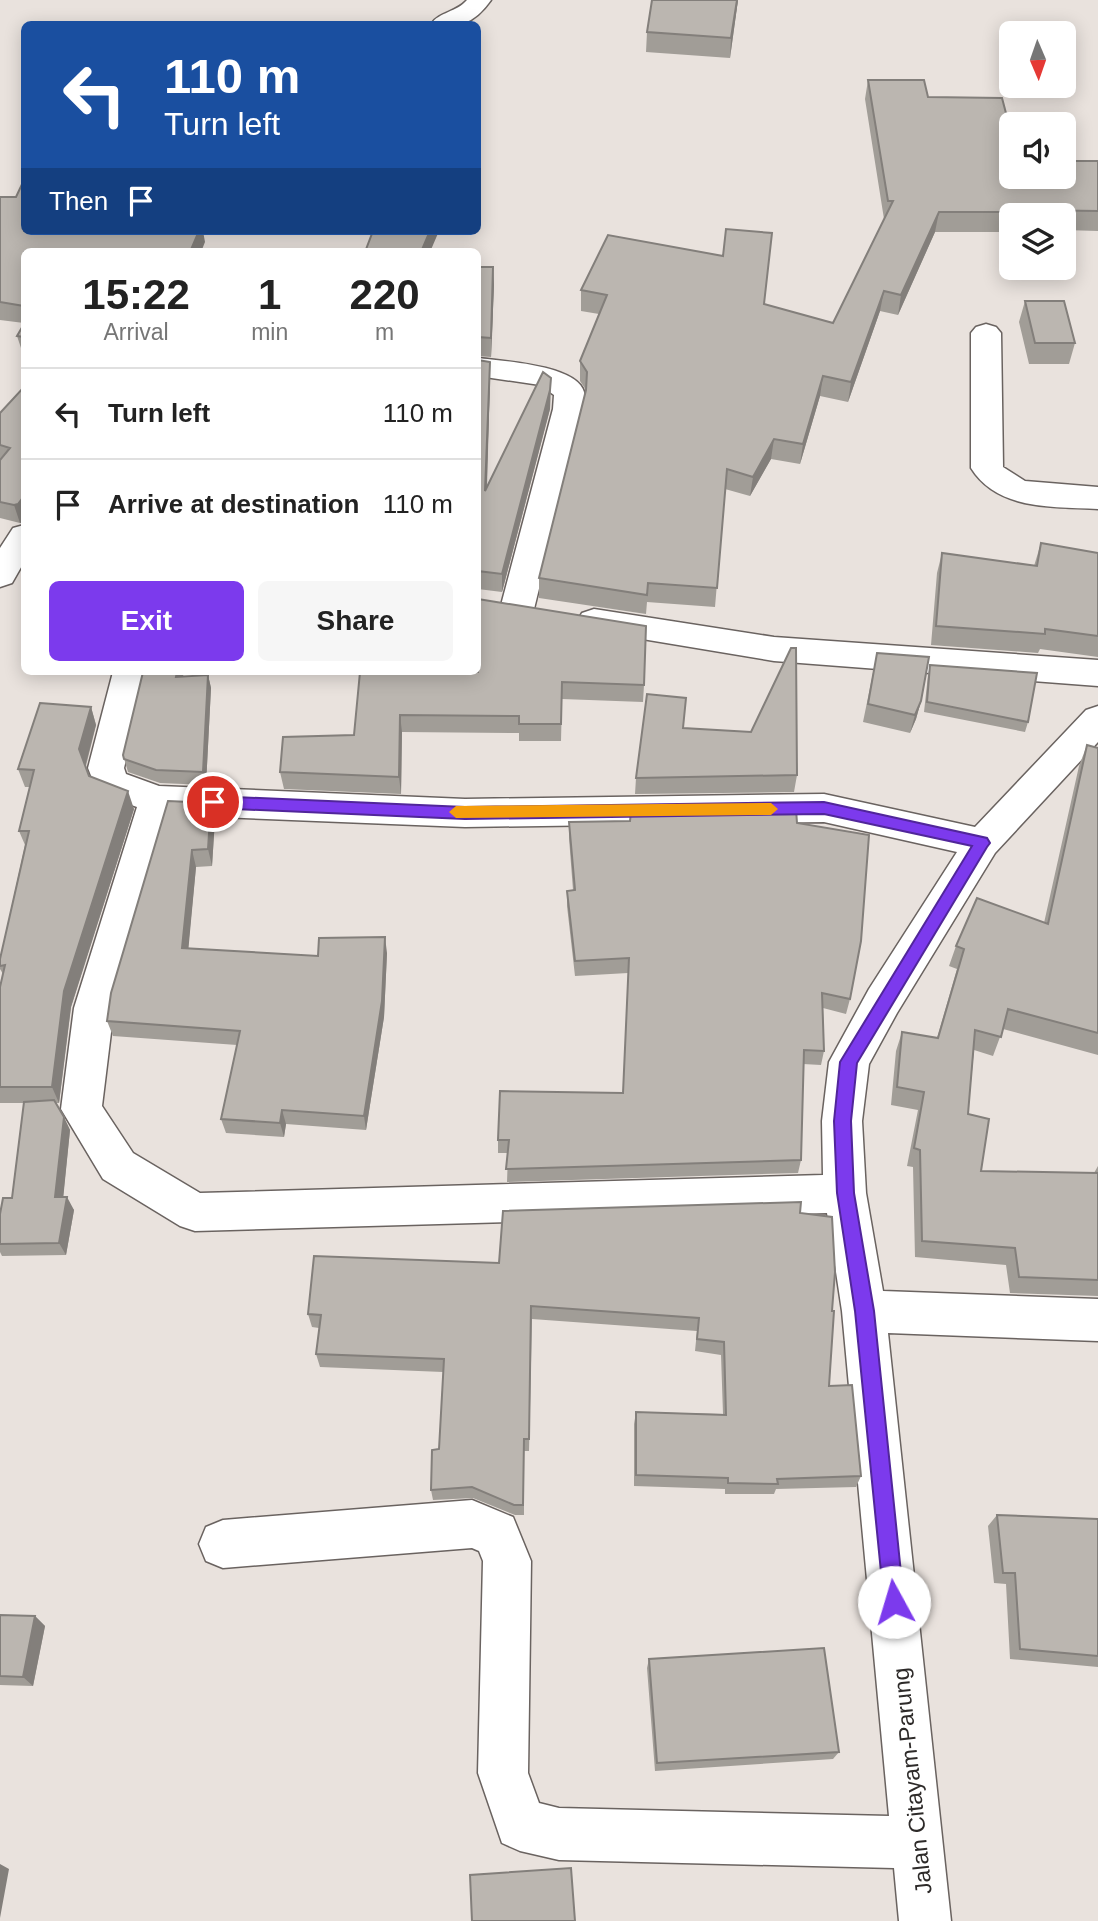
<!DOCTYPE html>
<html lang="en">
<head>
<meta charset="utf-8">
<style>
  body { margin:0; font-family:Arial,sans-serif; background:#f6f6f6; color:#222; height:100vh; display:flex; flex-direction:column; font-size:26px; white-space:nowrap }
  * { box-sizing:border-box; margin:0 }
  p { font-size:23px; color:#767676 }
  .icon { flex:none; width:38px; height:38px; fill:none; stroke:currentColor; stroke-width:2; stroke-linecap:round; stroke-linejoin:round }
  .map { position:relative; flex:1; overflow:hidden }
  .panel { position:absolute; left:21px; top:248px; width:460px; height:427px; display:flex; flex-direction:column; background:#fff; border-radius:10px; box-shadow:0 4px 18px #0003 }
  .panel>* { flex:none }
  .banner { position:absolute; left:21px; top:21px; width:460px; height:214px; border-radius:10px; box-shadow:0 4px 18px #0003; background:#1a4fa0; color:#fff; overflow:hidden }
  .needle { width:46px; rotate:178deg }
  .tools { position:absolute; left:999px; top:21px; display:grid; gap:14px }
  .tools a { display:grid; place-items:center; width:77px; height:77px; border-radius:10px; background:#fff; box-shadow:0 4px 18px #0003; font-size:35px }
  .pin { position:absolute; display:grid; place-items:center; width:60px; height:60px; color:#fff; margin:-30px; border:4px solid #fff; border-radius:50%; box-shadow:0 2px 7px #0007 }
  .me { position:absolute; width:77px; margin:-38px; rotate:354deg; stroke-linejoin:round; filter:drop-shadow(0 0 5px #0008) }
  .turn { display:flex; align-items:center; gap:24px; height:147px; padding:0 28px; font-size:32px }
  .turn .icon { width:91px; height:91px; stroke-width:2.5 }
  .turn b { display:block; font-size:49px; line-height:60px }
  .then { display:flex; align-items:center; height:66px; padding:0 28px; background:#0003; gap:14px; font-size:26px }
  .eta { display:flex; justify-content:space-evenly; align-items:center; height:119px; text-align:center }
  .eta b { font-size:42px; font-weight:600; line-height:49px }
  .action { display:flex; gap:14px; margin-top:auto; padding:14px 28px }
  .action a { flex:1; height:80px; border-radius:10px; background:#7c3aed; color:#fff; font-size:28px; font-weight:600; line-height:80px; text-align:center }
  .action a+a { background:#f6f6f6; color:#222 }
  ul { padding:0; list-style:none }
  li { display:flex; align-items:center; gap:21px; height:91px; padding:0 28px; border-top:2px solid #e0e0e0 }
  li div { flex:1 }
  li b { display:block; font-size:26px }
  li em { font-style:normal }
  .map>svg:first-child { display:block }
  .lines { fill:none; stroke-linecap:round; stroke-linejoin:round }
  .minor-casing { stroke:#6a6360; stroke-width:3 }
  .minor { fill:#fff; fill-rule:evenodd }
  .wall { fill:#a19d97 }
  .shaded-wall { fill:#837f7b }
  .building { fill:#bbb6b0; stroke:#837f7b; stroke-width:2 }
  .route { fill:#7c3aed; stroke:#51269a; stroke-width:2 }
  .slow { fill:#f59e0b }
  .labels { text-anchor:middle; stroke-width:7; stroke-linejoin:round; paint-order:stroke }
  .street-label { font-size:23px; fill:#2d2a29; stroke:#fff }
</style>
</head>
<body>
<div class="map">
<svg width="1098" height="1921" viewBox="0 0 1098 1921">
  <rect width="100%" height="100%" fill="#e9e2dd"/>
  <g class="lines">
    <g class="minor-casing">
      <path id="minor" d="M467,0H491C473,25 460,27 431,24C439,12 457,12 467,0Z
        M986,324L996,327L1001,333L1003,467L1025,481L1098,487V509C1053,506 998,511 971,468V333L976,327Z
        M478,358C501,361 577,365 584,392C585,397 583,404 583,409L534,609L529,617L517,621L505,617L500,609L553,409L554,395L540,385L478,376Z
        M24,525V562L12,583L0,587V548L13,528Z
        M594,609L774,637L1098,660V686L774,661L582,629L577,621L582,613Z
        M113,672H147L124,768L126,774L159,786L465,799L824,794L975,827L1086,710L1098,706V742L995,853L897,1013L869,1064L862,1121L866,1193L883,1291L1098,1299V1341L888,1333L951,1921H899L894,1868L559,1860L520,1851L502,1843L478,1773L483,1561L479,1551L472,1548L223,1568L206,1561L199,1544L206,1527L223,1520L472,1500L513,1517L531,1561L528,1773L539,1803L559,1808L889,1816L842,1311L827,1213L195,1231L180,1226L103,1179L61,1109L74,1008L137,807L98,793L88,768ZM171,815L465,827L824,822L957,852L869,989L829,1062L822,1121L823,1175L200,1193L133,1153L102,1106L114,1008Z"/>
    </g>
    <use href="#minor" class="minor"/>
  </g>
  <path class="wall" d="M652,0H738L730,58L646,52L647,32Z
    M868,80L928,97L1012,177L1098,161V231L1064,230V215H1012V232H935L898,315L880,311L848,402L820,396L800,464L771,459L750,496L725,489L715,607L647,602L646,614L539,598V578L586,390L580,381V361L599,314L581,311V290L764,304L833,323L884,219L865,99Z
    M0,197H16L24,231L205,242L24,252V323L0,320Z
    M478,267H493L494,285L491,357L478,356Z
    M1025,301L1075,343L1069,364H1029L1019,322Z
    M24,324V355L23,354L17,336Z
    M478,360L490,362V380L487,488L551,378L550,409L502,592L478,589Z
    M24,387V522L20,523L0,518V413Z
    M1041,543L1098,553V657L1040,649L1038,653L931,645L937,573L942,553L1034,566Z
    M877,653L921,701L916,719L910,733L863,722Z
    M930,665L1028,722L1025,732L924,712L928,675Z
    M360,672L644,685L643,702L562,699L561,741H519V733L402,732L401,794L284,789L280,772L354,735Z
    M208,675L211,688L206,785L160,783L128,772L123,755L183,677Z
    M91,707L96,725L86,766L89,776L134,809L71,1007L59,1103H56L70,1130L63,1197L74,1210L66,1255L2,1256L0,1252V1244L12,1198L24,1103H0V987L3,974L0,969V959L25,845L19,831L30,787H25L18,769Z
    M683,728L797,775L794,792L635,794L636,778Z
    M1087,745L1098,748V1055L1003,1029L993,1056L974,1050L968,1114L981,1171L1094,1173L1098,1166V1296L1010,1293L1006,1265L915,1257L913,1167L907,1166L918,1110L891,1105L896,1051L902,1032L937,1038L957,969L949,966L956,946L1044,923L1079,766Z
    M211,803L215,819L212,866L196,867L188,948L318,956L387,953L384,1017L366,1130L286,1124L284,1137L226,1133L221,1119L237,1045L113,1036L107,1021Z
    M569,822L797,823L850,999L846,1014L823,1008L824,1051L821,1065L803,1064L801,1160L798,1173L507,1182L508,1153H498V1140L623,1093L628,973L575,976L567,906V891L573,890L569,838Z
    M800,1213L832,1311L829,1386L861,1476L856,1487L776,1489L774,1494H725V1489L634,1486V1424L636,1412L723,1414L721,1355L695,1351L697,1331L532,1319L529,1451H524V1515H515L473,1498L433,1500L431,1490L439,1449L443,1372L320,1367L316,1354L319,1328L312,1327L308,1314L499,1263Z
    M997,1515L1098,1519V1667L1010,1659L1006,1584L994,1583L988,1526Z
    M0,1615L35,1616L45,1626L33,1686L0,1685Z
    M649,1659L839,1752L833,1759L655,1771L647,1668Z"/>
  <path class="shaded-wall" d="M737,0H738L730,58L731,38Z
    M939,212L935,232L898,315L901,295Z
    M199,231H203L205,242L201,252H190Z
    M430,231H439L430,252H421Z
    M493,267L494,285L491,357V338Z
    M884,291L880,311L848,402L851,382Z
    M490,362V380L486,509L485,491Z
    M823,376L820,396L800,464L803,444Z
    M551,378L550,409L502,592V574Z
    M774,439L771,459L750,496L753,477Z
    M24,496V522L20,523L14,505Z
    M177,672H184L180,691L176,677Z
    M208,675L211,688L206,785L203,772Z
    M921,701L916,719L910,733L915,715Z
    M91,707L96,725L85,767L79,749Z
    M400,715L402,732L401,794L399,777Z
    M128,791L134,809L71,1007L59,1103L52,1087L64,991Z
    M211,803L215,819L212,866L208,849Z
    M192,850L196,867L187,964L182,948Z
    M385,937L387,953L384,1017L366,1130L364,1116Z
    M282,1110L286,1124L284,1137L280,1123Z
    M64,1117L70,1130L62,1210L55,1197Z
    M67,1197L74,1210L66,1255L59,1243Z
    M35,1616L45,1626L33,1686L23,1677Z
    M0,1864L9,1869L0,1918Z"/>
  <path class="building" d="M652,0H737L731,38L647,32Z
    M868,80H924L928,97L1002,98L1012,136V177H1064V161H1098V211L1028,210V212H939L901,295L884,291L851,382L823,376L803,444L774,439L753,477L727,469L717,588L648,583L647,595L539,578L586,390L587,372L580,361L607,295L581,290L608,235L723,256L726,229L772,233L764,304L833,323L893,201H888Z
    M24,180V231H130L141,233L142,231H199L190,252H24V306L0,302V197H16Z
    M373,231H430L421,252H365Z
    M478,267H493L491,338L478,337Z
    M1025,301H1064L1075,343H1035Z
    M24,324V337L17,336Z
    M478,360L490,362L485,491L543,372L551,378L550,390L502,574L478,571Z
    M24,387V496L18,504L14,505L0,502V460L10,448L0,445V413Z
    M1041,543L1098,553V636L1045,629V634L936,626L942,553L1037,566Z
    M478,599L646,626L644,685L562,682L561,724H519V716L400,715L399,777L280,772L283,737L354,735L360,672H478Z
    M791,648H796L797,775L636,778L647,694L686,698L683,728L751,732Z
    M877,653L929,657L921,701L915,715L868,704Z
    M930,665L1037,673L1028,722L927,702Z
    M143,672H177L176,677L208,675L203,772L156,770L124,759L123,755Z
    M40,703L91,707L79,749L89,776L128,791L64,991L52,1087H0V987L5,965L0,966V959L29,831H19L34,770L18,769Z
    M1087,745L1098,748V1033L1008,1009L1001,1037L975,1030L968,1114L989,1119L981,1171L1098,1173V1280L1019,1277L1015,1248L922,1241L920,1150L914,1148L924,1092L897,1087L902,1032L938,1038L964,949L956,946L977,898L1048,924Z
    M168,801L211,803L208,849L192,850L182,948L318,956L319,938L385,937L382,1001L364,1116L282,1110L280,1123L221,1119L240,1031L107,1021L111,993Z
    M796,809L797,823L869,835L861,941L850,999L822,993L824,1051L804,1050L801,1160L506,1169L509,1140H498L500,1091L623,1093L629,958L575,961L567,891L575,890L569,822L630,821L631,812Z
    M54,1100L64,1117L55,1197H67L59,1243L0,1244V1214L3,1198H12L24,1102Z
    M801,1202L800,1213L832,1217L835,1272L832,1311H834L829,1386L852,1385L861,1476L777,1479L778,1484L728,1483V1478L636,1475V1412L726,1415L724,1342L697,1339L699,1318L531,1306L529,1439H524L523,1505H514L472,1487L431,1490L432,1450L439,1449L444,1359L316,1354L321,1315L308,1314L314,1256L499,1263L503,1211Z
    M997,1515L1098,1519V1656L1020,1649L1015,1573H1003Z
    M0,1615L35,1616L23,1677L0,1676Z
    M824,1648L839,1752L657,1763L649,1659Z
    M571,1868L575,1921H472L470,1875Z"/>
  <path class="route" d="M213,796L465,807L824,802L987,838L990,843L987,847L857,1063L851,1121L854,1193L874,1311L904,1602L901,1609L894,1612L887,1609L884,1602L855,1311L837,1193L834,1121L840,1062L972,846L824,814L465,819L213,808L206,802Z"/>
  <path class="slow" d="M771,803L778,809L771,815L456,818L449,812L456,806Z"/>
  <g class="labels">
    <g class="street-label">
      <text transform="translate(912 1781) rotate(-96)" y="8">Jalan Citayam-Parung</text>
    </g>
  </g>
</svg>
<div class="tools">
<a><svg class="needle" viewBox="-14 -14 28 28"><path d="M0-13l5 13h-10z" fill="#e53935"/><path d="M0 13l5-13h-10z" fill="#767676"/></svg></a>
<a><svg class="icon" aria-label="sound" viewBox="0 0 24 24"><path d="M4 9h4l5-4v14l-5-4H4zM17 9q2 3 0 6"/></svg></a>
<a><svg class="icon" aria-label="layers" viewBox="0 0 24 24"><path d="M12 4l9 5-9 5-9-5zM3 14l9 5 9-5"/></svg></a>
</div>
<div class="pin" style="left:213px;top:802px;background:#d93025"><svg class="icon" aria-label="arrive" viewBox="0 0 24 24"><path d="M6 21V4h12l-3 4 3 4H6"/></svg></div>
<svg class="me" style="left:894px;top:1602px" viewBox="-20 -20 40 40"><circle r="19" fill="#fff"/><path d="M0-13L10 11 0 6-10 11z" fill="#7c3aed"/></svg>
<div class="banner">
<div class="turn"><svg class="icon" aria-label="left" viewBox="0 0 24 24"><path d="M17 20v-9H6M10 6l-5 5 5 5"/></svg><div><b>110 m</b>Turn left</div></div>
<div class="then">Then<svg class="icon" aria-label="arrive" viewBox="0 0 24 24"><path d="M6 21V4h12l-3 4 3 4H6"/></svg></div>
</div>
<section class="panel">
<div class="eta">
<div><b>15:22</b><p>Arrival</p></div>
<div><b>1</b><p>min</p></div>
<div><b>220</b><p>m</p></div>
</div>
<ul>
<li><svg class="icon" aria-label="left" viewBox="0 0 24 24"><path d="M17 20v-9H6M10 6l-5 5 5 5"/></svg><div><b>Turn left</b></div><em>110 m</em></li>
<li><svg class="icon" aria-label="arrive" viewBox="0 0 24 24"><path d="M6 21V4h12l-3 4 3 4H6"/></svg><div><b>Arrive at destination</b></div><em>110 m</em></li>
</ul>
<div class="action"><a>Exit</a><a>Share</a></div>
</section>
</div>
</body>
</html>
